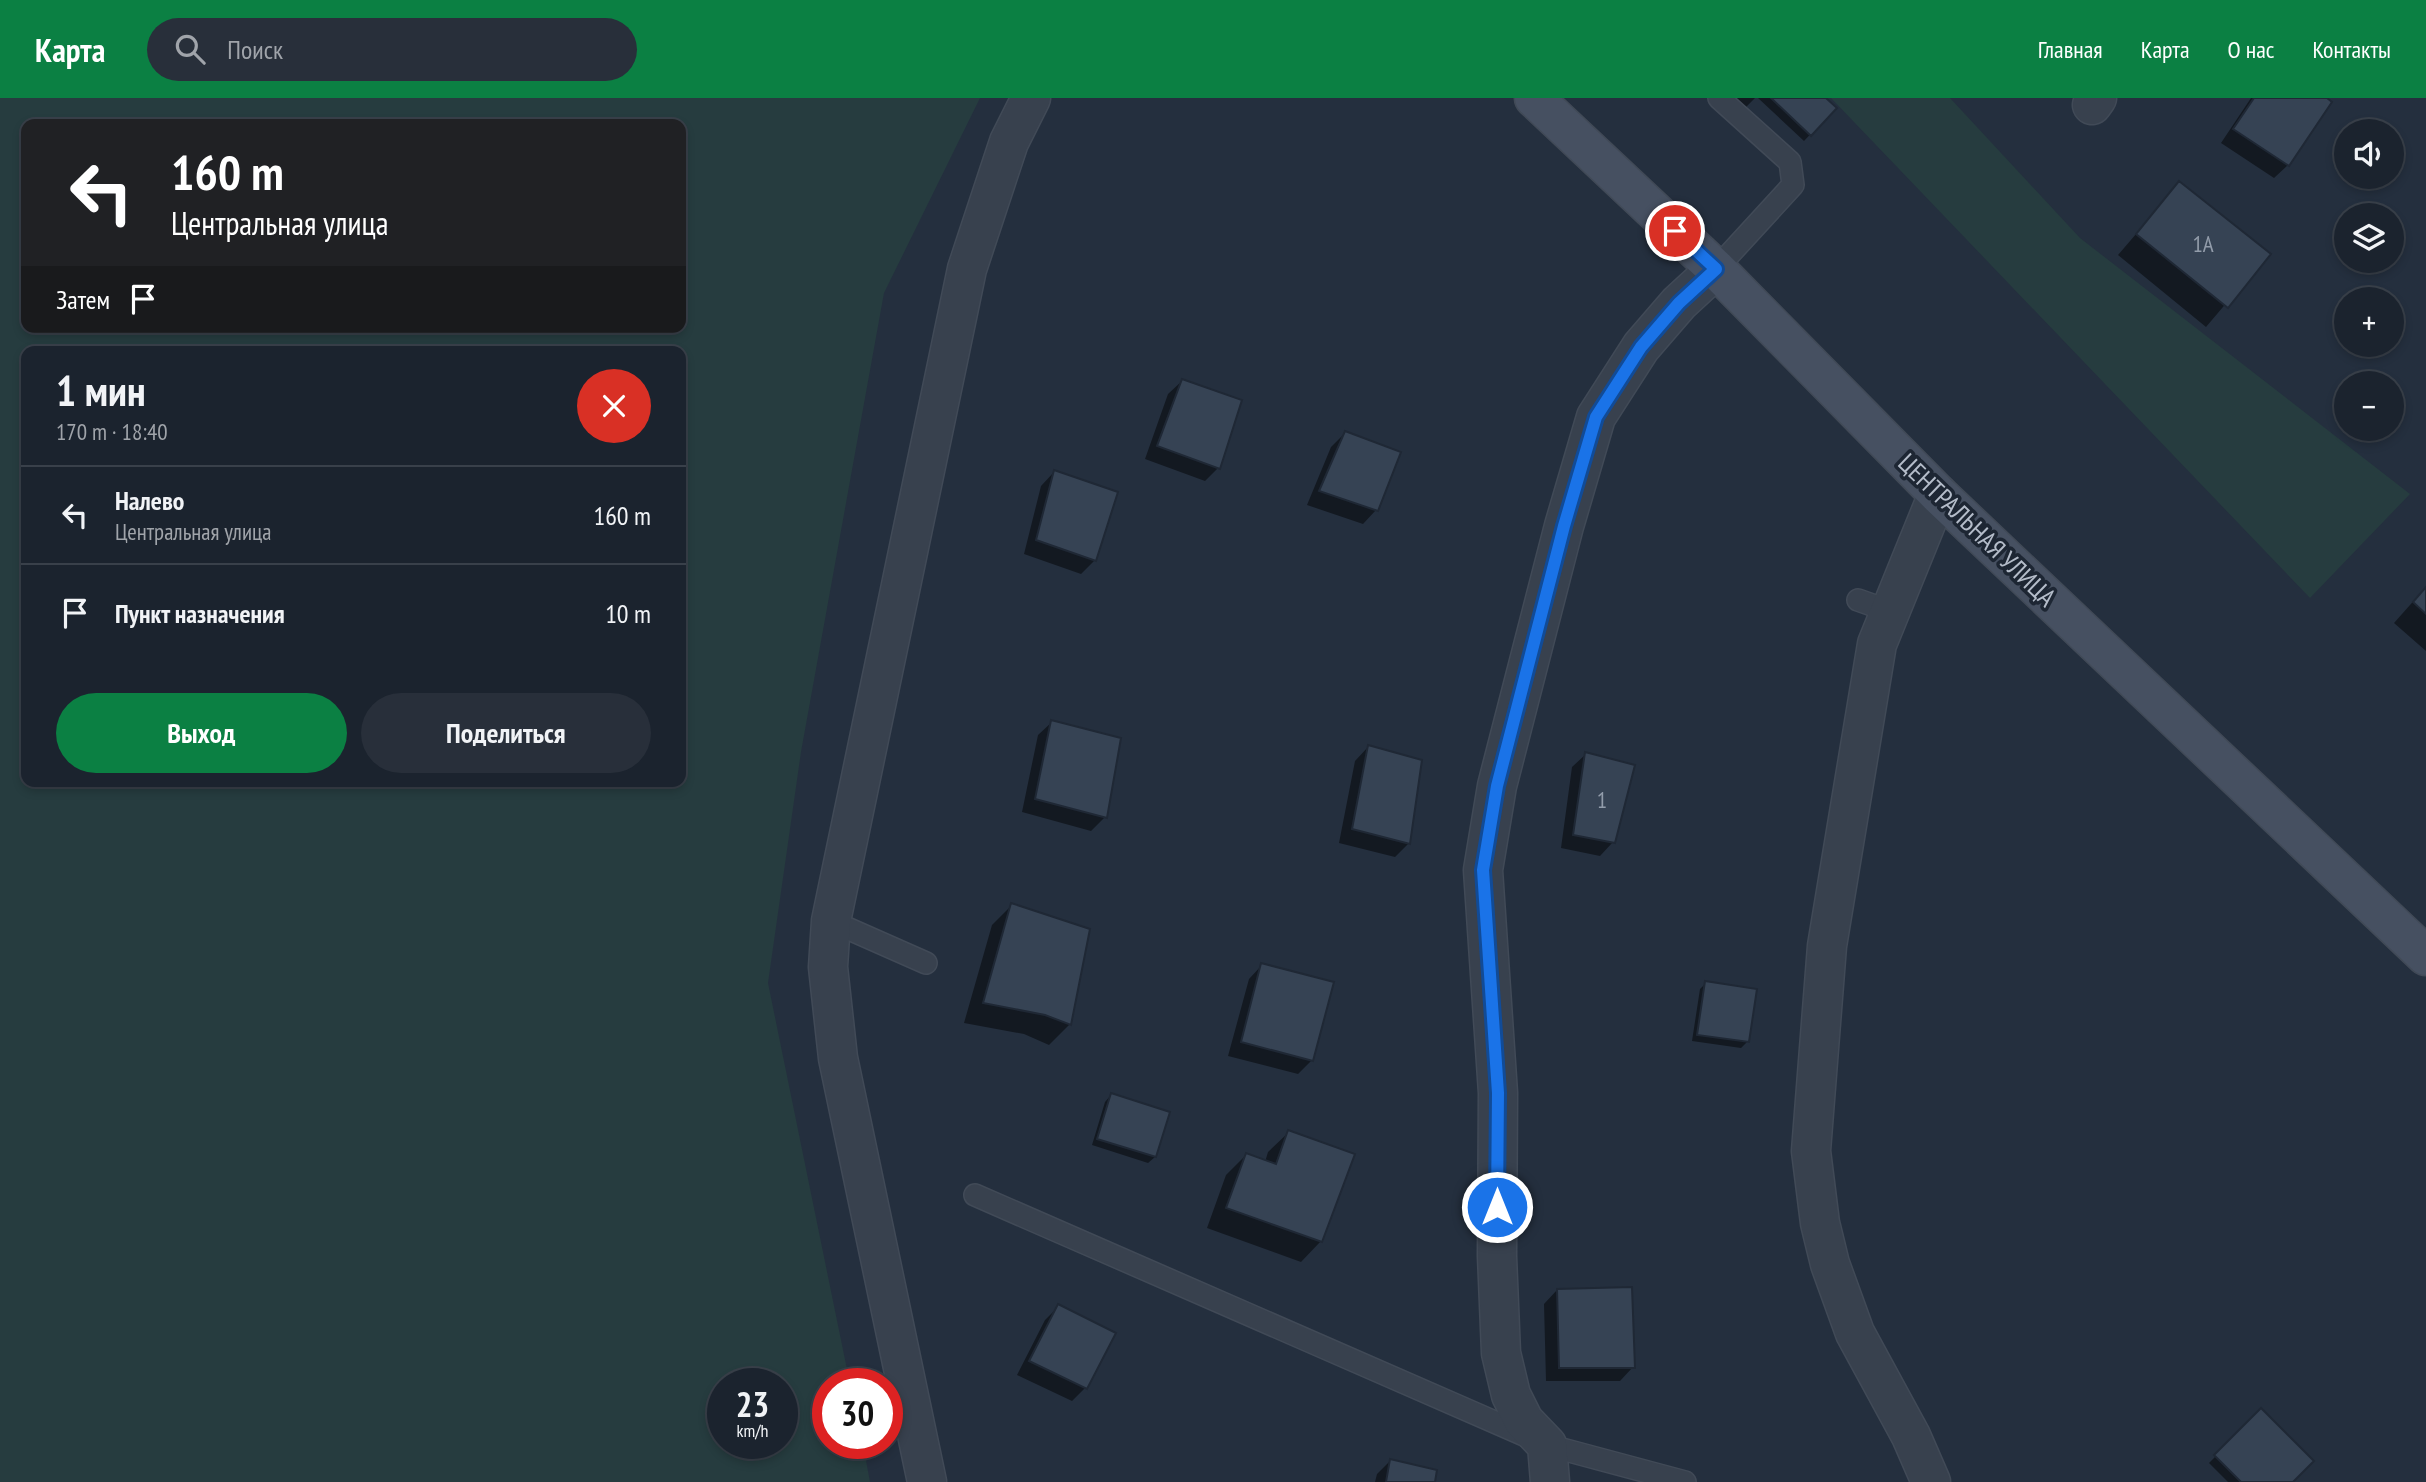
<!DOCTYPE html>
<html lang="ru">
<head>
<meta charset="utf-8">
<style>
  body { margin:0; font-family:"PT Sans Narrow",sans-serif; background:#282f3a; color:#f1f3f6; height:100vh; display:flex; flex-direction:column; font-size:26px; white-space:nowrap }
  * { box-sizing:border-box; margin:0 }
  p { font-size:23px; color:#a0a4aa }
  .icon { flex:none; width:38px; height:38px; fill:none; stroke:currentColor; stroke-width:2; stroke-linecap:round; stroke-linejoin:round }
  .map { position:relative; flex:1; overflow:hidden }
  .drawer { position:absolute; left:21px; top:248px; width:665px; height:441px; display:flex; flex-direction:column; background:#1b232e; border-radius:14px; box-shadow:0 4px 10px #0003,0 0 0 2px #39404a }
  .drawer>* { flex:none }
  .top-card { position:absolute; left:21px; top:21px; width:665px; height:214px; border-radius:14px; box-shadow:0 4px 10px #0003,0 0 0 2px #39404a; background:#202124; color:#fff; overflow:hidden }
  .controls { position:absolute; left:2334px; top:21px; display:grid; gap:14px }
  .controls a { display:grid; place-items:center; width:70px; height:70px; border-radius:50%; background:#1b232e; box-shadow:0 4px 10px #0003,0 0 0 2px #39404a; font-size:35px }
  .speed { position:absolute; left:707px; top:1270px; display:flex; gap:14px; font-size:35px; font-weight:700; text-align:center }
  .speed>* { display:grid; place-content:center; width:91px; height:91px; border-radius:50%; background:#1b232e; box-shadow:0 4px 10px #0003,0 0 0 2px #39404a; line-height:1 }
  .speed small { font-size:18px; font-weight:400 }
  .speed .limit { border:10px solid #d22; background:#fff; color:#111 }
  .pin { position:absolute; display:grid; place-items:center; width:60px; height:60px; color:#fff; margin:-30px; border:4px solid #fff; border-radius:50%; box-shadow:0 2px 7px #0007 }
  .me { position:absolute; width:77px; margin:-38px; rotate:0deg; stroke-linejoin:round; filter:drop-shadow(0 0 5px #0008) }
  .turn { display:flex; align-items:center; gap:24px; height:147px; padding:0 35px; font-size:32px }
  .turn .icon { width:91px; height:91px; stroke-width:2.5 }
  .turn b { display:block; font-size:49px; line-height:60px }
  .then { display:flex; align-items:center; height:66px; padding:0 35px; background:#0003; gap:14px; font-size:26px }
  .round { display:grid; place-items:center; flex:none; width:74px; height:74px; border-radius:37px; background:#282f3a }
  .head { display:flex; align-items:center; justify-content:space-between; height:119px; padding:0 35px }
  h1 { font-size:42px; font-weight:600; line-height:52px }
  .action { display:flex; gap:14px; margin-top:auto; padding:14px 35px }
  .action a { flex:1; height:80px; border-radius:42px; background:#0b8043; color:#fff; font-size:28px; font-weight:600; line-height:80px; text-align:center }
  .action a+a { background:#282f3a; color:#f1f3f6 }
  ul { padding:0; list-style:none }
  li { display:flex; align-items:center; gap:21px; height:98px; padding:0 35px; border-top:2px solid #39404a }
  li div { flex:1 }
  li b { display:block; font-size:26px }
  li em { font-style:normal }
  header { display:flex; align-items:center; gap:42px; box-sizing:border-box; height:98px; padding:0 35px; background:#0b8043; color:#fff }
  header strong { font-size:33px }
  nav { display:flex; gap:38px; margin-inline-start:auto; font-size:24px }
  .search { width:490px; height:63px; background:#282f3a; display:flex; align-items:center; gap:18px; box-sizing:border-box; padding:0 24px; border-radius:38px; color:#a0a4aa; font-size:26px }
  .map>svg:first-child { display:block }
  .green { fill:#263c3f; fill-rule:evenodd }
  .shadow { fill:#0007 }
  .building { fill:#364354; stroke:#1f2835; stroke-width:2 }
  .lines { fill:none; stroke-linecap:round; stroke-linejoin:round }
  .service-casing { stroke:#414a57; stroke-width:24 }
  .minor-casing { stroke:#414a57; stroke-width:41 }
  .secondary-casing { stroke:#414a57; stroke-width:41 }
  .service { stroke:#38414e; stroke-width:21 }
  .minor { stroke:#38414e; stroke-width:38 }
  .secondary { stroke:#465061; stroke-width:38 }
  .route-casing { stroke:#114b97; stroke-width:18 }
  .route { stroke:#1a73e8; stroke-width:12 }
  .labels { text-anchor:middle; stroke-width:7; stroke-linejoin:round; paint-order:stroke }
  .number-label { font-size:23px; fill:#929caa }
  .street-label { font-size:26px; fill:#b4bcc9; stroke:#1d2633 }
</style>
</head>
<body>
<header>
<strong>Карта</strong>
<div class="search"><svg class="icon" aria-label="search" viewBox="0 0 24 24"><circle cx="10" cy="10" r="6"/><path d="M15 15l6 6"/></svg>Поиск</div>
<nav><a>Главная</a><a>Карта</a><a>О нас</a><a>Контакты</a></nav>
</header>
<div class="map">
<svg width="2426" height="1384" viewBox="0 0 2426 1384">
  <rect width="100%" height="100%" fill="#242f3e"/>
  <path class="green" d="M0,0H980L884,195L801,654L768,885L850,1286H828V1346H863L870,1384H0ZM26,26H681V229H26ZM26,254H681V684H26ZM723,1286H782V1346H723Z
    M1831,0H1950L2080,140L2410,396L2310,500Z"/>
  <path class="shadow" d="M1735,0H1755L1745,10Z
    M1758,0H1824L1835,10L1804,43Z
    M2251,0H2324L2288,67L2274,80L2221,45Z
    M2179,86L2268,156L2206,229L2118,157Z
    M1182,283L1218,370L1205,383L1145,361L1168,296Z
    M1345,335L1376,412L1363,426L1307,407L1331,349Z
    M1054,374L1116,395L1094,463L1081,476L1024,456L1041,388Z
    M2426,489V553L2394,525Z
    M1052,624L1105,719L1091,733L1022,714L1038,637Z
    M1368,649L1420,664L1408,746L1395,759L1339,745L1355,663Z
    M1586,656L1613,744L1600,758L1561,750L1572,669Z
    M1012,807L1088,832L1069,927L1049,947L1024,936L964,925L992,827Z
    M1262,867L1312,962L1298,976L1228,958L1249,881Z
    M1706,885L1747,944L1741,950L1692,943L1700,891Z
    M1111,997L1155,1059L1148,1065L1092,1047L1105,1004Z
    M1289,1034L1321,1143L1301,1164L1207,1130L1226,1077L1246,1057L1265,1064L1268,1054Z
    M1557,1192L1633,1269L1620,1283H1546L1544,1206Z
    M1059,1208L1085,1290L1072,1303L1017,1277L1045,1222Z
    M2261,1313L2290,1384H2228L2209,1365Z
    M1390,1363L1433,1384H1375L1377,1376Z"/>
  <path class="building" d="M1771,0H1826L1837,10L1811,38Z
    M2254,0H2327L2332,4L2289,68L2233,31Z
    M2179,83L2271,156L2228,210L2136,136Z
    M1182,281L1242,302L1220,371L1157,348Z
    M1345,333L1401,354L1378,413L1319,393Z
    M1054,372L1118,394L1096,463L1036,442Z
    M2426,489V516L2413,504Z
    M1051,622L1121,640L1107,720L1035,701Z
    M1368,647L1422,662L1410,746L1352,731Z
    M1585,654L1635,667L1615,745L1573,737Z
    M1011,805L1090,831L1071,927L1045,917L983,905Z
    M1261,865L1334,884L1313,963L1241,944Z
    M1705,883L1757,891L1749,944L1697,937Z
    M1111,995L1170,1014L1156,1059L1097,1041Z
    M1288,1032L1355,1056L1322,1144L1226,1110L1246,1055L1276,1066Z
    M1632,1189L1635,1270H1559L1557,1191Z
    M1058,1206L1116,1235L1087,1291L1029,1263Z
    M2261,1310L2314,1363L2293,1384H2241L2214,1357Z
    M1390,1361L1437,1372L1435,1384H1386Z"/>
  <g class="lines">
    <g class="service-casing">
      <path id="service" d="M1716,171L1793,87L1790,64L1719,0
        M1858,502L1889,513
        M831,823L926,865
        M975,1097L1547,1347L1685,1384"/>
    </g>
    <g class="minor-casing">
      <path id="minor" d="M2092,7L2097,0
        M927,1384L838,960L828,869L831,823L967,171L1009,44L1031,0
        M1550,1384L1547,1347L1524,1323L1511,1297L1501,1255L1497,1158L1498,995L1483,772L1497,688L1564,428L1596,319L1641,249L1679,205L1716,171
        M1931,1384L1911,1338L1855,1235L1830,1166L1820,1125L1811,1053L1827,848L1877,546L1938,396"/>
    </g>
    <g class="secondary-casing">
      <path id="secondary" d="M1534,0L1716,171L1938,396L2426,858"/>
    </g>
    <use href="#service" class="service"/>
    <use href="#minor" class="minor"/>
    <use href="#secondary" class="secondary"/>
  </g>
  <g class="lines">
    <g class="route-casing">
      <path id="route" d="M1497,1109L1498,995L1483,772L1497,688L1564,428L1596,319L1641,249L1679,205L1716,171L1675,133"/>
    </g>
    <use href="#route" class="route"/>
  </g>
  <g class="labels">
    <g class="number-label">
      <text x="2203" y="154">1А</text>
      <text x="1602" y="710">1</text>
    </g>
    <g class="street-label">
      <text transform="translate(1977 432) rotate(44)" y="9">ЦЕНТРАЛЬНАЯ УЛИЦА</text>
    </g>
  </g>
</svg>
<div class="controls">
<a><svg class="icon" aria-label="sound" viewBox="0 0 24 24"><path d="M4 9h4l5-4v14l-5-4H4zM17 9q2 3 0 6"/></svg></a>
<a><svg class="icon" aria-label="layers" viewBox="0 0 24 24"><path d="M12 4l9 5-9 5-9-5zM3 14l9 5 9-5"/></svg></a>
<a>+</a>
<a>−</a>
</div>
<div class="speed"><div>23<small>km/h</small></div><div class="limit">30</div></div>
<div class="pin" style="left:1675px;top:133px;background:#d93025"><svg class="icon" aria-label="arrive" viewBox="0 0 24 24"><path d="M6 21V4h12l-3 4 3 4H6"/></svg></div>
<svg class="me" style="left:1497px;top:1109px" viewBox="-20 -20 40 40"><circle r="17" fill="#1a73e8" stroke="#fff" stroke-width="3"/><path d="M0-11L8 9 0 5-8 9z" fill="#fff"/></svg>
<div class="top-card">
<div class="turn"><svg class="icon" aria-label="left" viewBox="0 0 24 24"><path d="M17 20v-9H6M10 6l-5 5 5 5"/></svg><div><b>160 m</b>Центральная улица</div></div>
<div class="then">Затем<svg class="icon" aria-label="arrive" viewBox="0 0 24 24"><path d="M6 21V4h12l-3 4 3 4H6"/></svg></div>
</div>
<section class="drawer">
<div class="head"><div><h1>1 мин</h1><p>170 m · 18:40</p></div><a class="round" style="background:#d93025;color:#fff"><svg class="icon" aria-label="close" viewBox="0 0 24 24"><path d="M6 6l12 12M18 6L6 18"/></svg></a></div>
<ul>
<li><svg class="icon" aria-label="left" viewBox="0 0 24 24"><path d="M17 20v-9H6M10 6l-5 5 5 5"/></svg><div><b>Налево</b><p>Центральная улица</p></div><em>160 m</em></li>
<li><svg class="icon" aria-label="arrive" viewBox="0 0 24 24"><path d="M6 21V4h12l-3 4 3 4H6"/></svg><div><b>Пункт назначения</b></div><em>10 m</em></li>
</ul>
<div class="action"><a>Выход</a><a>Поделиться</a></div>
</section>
</div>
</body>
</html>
